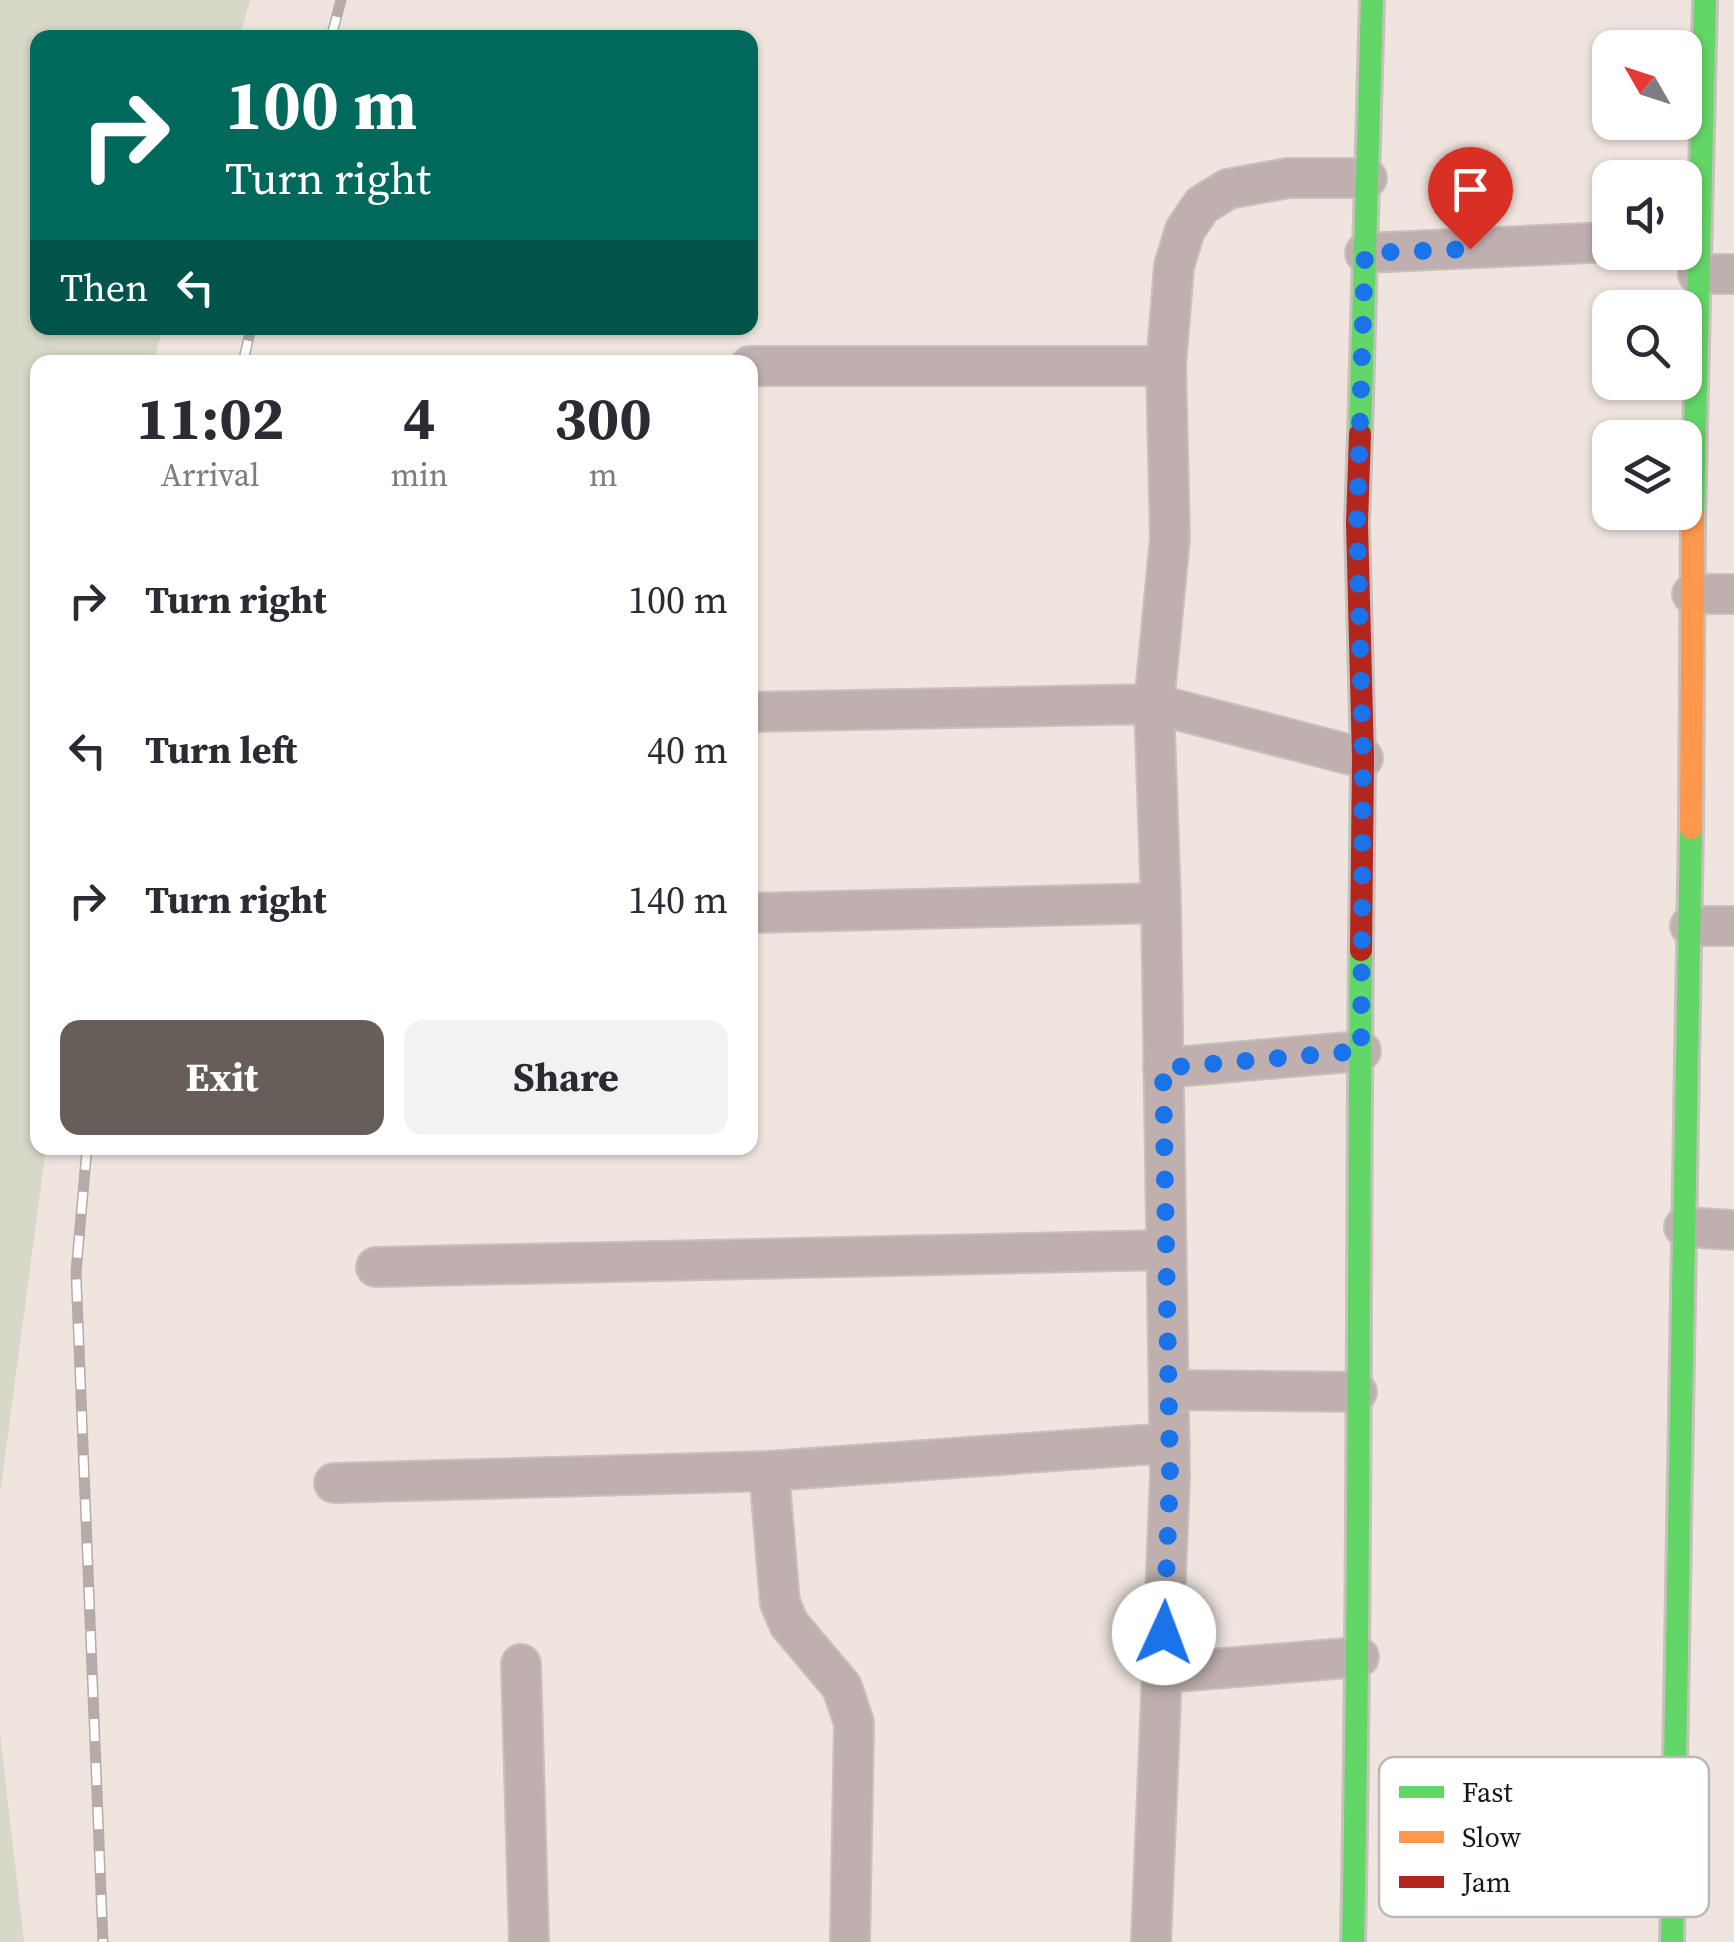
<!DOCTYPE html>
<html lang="en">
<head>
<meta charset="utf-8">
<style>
  body { margin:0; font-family:"Source Serif 4",serif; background:#f2f2f3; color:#2b2b33; height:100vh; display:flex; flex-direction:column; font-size:38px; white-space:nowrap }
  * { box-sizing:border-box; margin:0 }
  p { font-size:32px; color:#7c7c81 }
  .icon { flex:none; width:55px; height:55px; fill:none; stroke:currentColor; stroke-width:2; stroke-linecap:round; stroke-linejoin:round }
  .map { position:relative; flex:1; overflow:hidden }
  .sheet { position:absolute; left:30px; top:355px; width:728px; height:800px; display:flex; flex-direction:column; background:#fff; border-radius:20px; box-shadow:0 2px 8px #0004 }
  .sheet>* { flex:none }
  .hud { position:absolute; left:30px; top:30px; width:728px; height:305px; border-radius:20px; box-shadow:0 2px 8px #0004; background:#00695c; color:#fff; overflow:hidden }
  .needle { width:65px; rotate:309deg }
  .buttons { position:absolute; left:1592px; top:30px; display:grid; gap:20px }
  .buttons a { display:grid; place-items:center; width:110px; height:110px; border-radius:20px; background:#fff; box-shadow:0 2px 8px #0004; font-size:50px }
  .pin { position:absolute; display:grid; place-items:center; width:85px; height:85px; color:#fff; margin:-102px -42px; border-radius:50% 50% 50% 0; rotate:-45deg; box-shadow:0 0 10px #0007 }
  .pin .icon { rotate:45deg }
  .me { position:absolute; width:110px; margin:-55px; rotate:2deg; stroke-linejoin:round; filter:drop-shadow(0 0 8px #0008) }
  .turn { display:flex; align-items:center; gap:35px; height:210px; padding:0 30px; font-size:45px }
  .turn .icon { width:130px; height:130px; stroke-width:2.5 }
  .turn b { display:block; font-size:70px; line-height:85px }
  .then { display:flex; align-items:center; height:95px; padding:0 30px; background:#0003; gap:20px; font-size:38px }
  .eta { display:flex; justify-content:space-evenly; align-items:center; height:170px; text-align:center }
  .eta b { font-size:60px; font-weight:700; line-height:70px }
  .cta { display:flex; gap:20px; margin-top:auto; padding:20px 30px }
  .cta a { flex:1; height:115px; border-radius:20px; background:#665e58; color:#fff; font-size:40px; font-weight:700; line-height:115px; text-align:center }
  .cta a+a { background:#f2f2f3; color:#2b2b33 }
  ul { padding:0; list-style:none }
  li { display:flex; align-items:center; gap:30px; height:150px; padding:0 30px }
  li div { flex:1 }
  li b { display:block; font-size:38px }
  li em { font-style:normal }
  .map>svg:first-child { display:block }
  .green { fill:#d7d8c7 }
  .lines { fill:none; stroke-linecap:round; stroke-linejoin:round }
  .street-casing { stroke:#c7c0bb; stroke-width:42 }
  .fast-casing { stroke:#c7c0bb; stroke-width:28 }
  .slow-casing { stroke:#c7c0bb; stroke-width:28 }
  .jam-casing { stroke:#c7c0bb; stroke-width:28 }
  .street { stroke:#bfafae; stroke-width:38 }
  .fast { stroke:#63d668; stroke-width:22 }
  .slow { stroke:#ff974d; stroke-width:22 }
  .jam { stroke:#b3261e; stroke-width:22 }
  .rail-casing { stroke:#b6aba8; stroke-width:11 }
  .rail { stroke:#fff; stroke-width:8; stroke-dasharray:22; stroke-linecap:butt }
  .route { stroke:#1a73e8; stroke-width:18; stroke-dasharray:0 32.4 }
  .key { fill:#fff; stroke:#bbb9b7; stroke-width:2.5 }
  .key-label { font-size:28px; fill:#1c1510 }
</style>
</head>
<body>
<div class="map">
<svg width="1734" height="1942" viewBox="0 0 1734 1942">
  <rect width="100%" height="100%" fill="#efe5de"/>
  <path class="green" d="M0,0H250L240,37L38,38V328H163L153,362H38V1148H46L0,1494Z
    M0,1734L24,1942H0Z"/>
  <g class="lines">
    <g class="street-casing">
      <path id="street" d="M1365,253L1610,242
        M1698,274H1734
        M750,366H1166
        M1692,594H1734
        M750,712L1154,704L1363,758
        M750,913L1161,903
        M1690,926H1734
        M1163,1068L1361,1051
        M1684,1227L1734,1230
        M376,1267L1166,1250
        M1169,1390L1357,1392
        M769,1471L780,1603L789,1624L842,1687L854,1723L850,1942
        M334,1483L769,1471L1170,1443
        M521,1664L529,1942
        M1162,1673L1359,1657
        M1151,1942L1170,1476L1161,903L1154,704L1170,538L1166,366L1174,266L1185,230L1202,205L1228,189L1288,178H1367"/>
    </g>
    <g class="fast-casing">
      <path id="fast" d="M1360,434L1372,0
        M1693,517L1705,0
        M1353,1942C1360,1611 1358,1280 1361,950
        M1672,1942L1691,828"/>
    </g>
    <g class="slow-casing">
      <path id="slow" d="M1691,828L1693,517"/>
    </g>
    <g class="jam-casing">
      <path id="jam" d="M1360,434L1357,523L1363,758L1361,950"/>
    </g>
    <use href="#street" class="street"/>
    <use href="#fast" class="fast"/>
    <use href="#slow" class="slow"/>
    <use href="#jam" class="jam"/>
    <g class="rail-casing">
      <path id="rail" d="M331,38L341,0
        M243,362L251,328
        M87,1148L76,1272L103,1942"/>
    </g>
    <use href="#rail" class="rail"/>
  </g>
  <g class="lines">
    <path class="route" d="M1164,1633L1170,1476L1163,1068L1361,1051L1363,758L1357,523L1365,253L1470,249"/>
  </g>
  <rect x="1379" y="1757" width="330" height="160" rx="15" class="key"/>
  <rect x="1399" y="1786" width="45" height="12" fill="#63d668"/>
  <rect x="1399" y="1831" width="45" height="12" fill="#ff974d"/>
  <rect x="1399" y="1876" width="45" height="12" fill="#b3261e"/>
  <g class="key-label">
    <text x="1462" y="1802">Fast</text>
    <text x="1462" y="1847">Slow</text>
    <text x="1462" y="1892">Jam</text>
  </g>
</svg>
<div class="buttons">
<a><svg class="needle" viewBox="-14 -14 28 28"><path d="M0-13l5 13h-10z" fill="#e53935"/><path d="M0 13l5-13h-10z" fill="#7c7c81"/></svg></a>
<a><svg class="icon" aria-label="sound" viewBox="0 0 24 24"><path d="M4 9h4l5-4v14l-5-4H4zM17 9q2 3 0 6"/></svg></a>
<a><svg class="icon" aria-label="search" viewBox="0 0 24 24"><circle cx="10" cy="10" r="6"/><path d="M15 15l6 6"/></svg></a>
<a><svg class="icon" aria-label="layers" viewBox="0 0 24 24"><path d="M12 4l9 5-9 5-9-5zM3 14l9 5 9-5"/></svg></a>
</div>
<div class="pin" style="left:1470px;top:249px;background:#d93025"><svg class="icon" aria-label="arrive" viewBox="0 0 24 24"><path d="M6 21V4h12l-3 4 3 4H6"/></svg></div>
<svg class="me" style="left:1164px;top:1633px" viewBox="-20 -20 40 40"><circle r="19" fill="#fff"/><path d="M0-13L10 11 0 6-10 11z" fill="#1a73e8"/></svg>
<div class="hud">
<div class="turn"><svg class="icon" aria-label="right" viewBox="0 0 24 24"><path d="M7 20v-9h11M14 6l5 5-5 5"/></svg><div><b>100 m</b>Turn right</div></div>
<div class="then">Then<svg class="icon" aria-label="left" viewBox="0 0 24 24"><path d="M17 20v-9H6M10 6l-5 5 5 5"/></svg></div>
</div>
<section class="sheet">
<div class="eta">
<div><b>11:02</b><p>Arrival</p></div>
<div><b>4</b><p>min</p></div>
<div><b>300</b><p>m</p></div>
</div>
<ul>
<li><svg class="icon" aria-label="right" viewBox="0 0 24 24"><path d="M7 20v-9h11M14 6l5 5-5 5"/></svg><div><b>Turn right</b></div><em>100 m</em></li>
<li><svg class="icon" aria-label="left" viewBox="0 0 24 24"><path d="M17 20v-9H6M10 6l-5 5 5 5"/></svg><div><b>Turn left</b></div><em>40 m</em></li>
<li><svg class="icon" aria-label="right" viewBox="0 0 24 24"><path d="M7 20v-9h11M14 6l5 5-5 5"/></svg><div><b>Turn right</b></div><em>140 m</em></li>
</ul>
<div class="cta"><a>Exit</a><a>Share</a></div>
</section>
</div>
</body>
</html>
